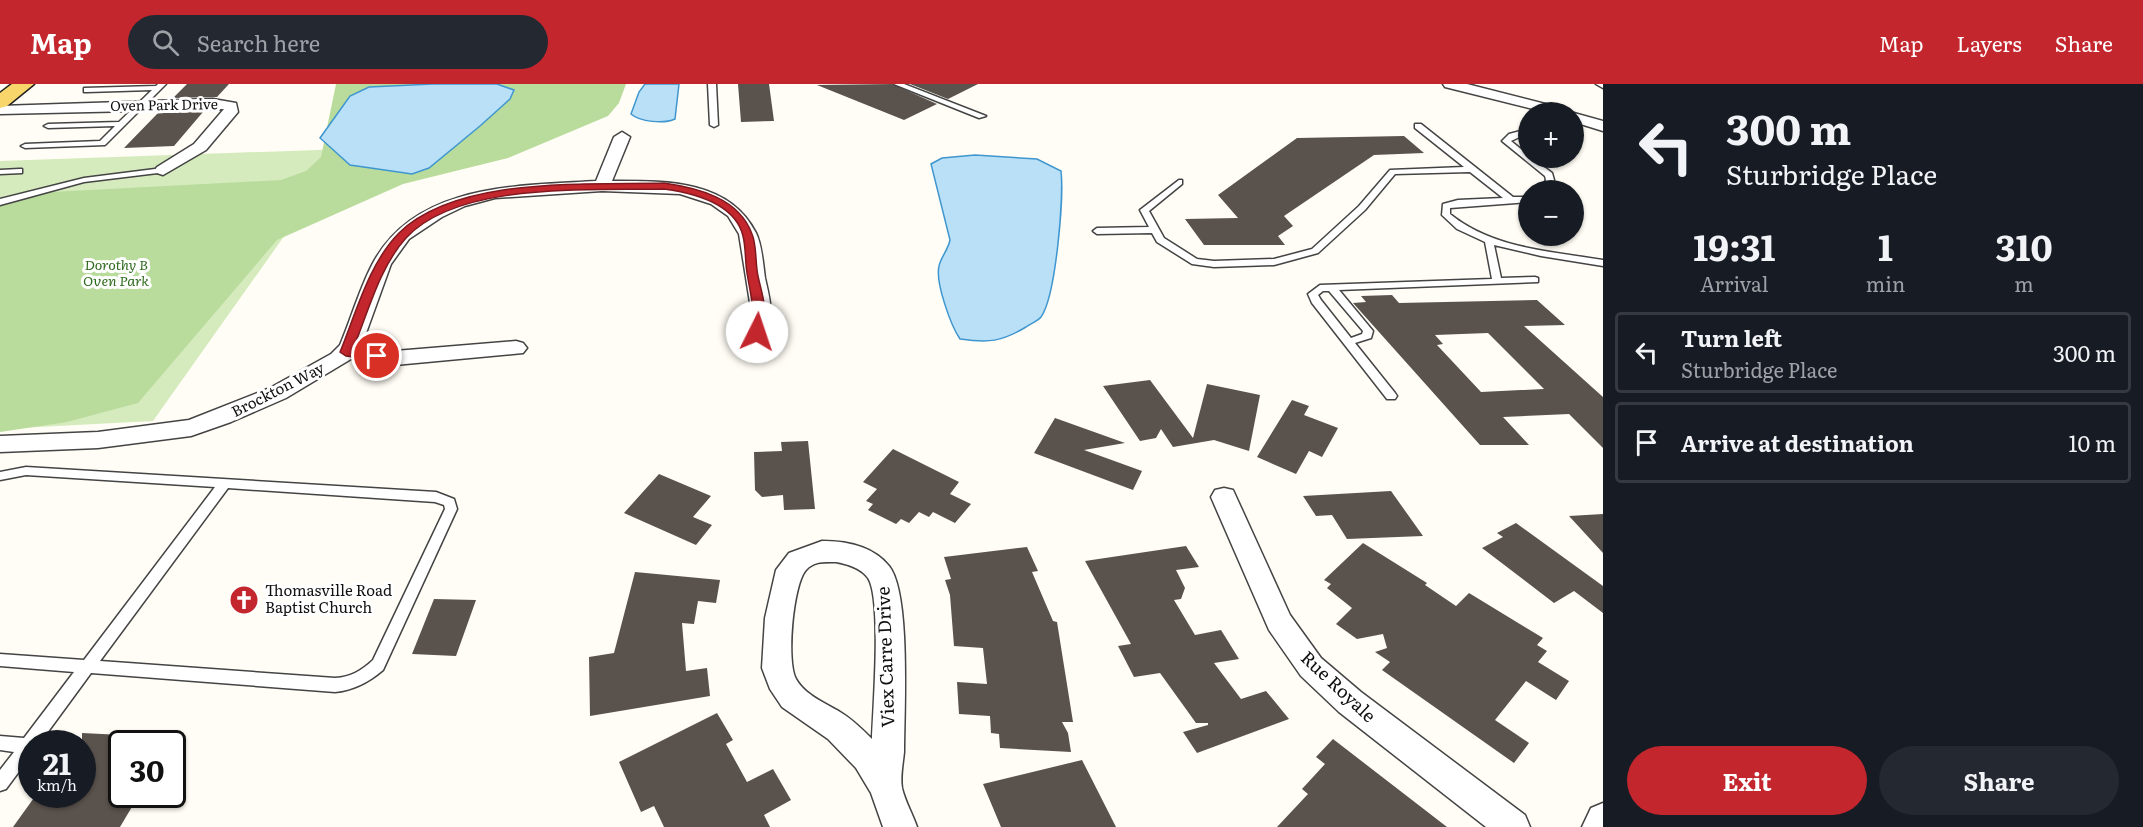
<!DOCTYPE html>
<html lang="en">
<head>
<meta charset="utf-8">
<style>
  body { margin:0; font-family:Literata,serif; background:#242831; color:#f1f3f6; height:100vh; display:flex; flex-direction:column; font-size:22px; white-space:nowrap }
  * { box-sizing:border-box; margin:0 }
  p { font-size:20px; color:#9ea1a6 }
  .icon { flex:none; width:33px; height:33px; fill:none; stroke:currentColor; stroke-width:2; stroke-linecap:round; stroke-linejoin:round }
  .map { position:relative; flex:1; overflow:hidden }
  .drawer { display:flex; flex-direction:column; background:#171b24; width:540px }
  .drawer>* { flex:none }
  .hud { background:#171b24; color:#f1f3f6; overflow:hidden }
  .tools { position:absolute; left:1518px; top:18px; display:grid; gap:12px }
  .tools a { display:grid; place-items:center; width:66px; height:66px; border-radius:50%; background:#171b24; box-shadow:0 2px 4px #0004; font-size:30px }
  .speed { position:absolute; left:18px; top:646px; display:flex; gap:12px; font-size:30px; font-weight:700; text-align:center }
  .speed>* { display:grid; place-content:center; width:78px; height:78px; border-radius:50%; background:#171b24; box-shadow:0 2px 4px #0004; line-height:1 }
  .speed small { font-size:15px; font-weight:400 }
  .speed .limit { border:3px solid #111; border-radius:9px; background:#fff; color:#111 }
  .pin { position:absolute; display:grid; place-items:center; width:51px; height:51px; color:#fff; margin:-26px; border:3px solid #fff; border-radius:50%; box-shadow:0 2px 6px #0007 }
  .me { position:absolute; width:66px; margin:-33px; rotate:4deg; stroke-linejoin:round; filter:drop-shadow(0 0 4px #0008) }
  .turn { display:flex; align-items:center; gap:21px; height:126px; padding:0 24px; font-size:27px }
  .turn .icon { width:78px; height:78px; stroke-width:2.5 }
  .turn b { display:block; font-size:42px; line-height:51px }
  .eta { display:flex; justify-content:space-evenly; align-items:center; height:102px; text-align:center }
  .eta b { font-size:36px; font-weight:700; line-height:42px }
  .button { display:flex; gap:12px; margin-top:auto; padding:12px 24px }
  .button a { flex:1; height:69px; border-radius:36px; background:#c4262e; color:#fff; font-size:24px; font-weight:700; line-height:69px; text-align:center }
  .button a+a { background:#242831; color:#f1f3f6 }
  ul { padding:0; list-style:none }
  li { display:flex; align-items:center; gap:18px; height:81px; margin:0 12px 9px; padding:0 12px; border:3px solid #363941; border-radius:6px }
  li div { flex:1 }
  li b { display:block; font-size:22px }
  li em { font-style:normal }
  header { display:flex; align-items:center; gap:36px; box-sizing:border-box; height:84px; padding:0 30px; background:#c4262e; color:#fff }
  header strong { font-size:28px }
  nav { display:flex; gap:33px; margin-inline-start:auto; font-size:21px }
  .search { width:420px; height:54px; background:#242831; display:flex; align-items:center; gap:15px; box-sizing:border-box; padding:0 21px; border-radius:33px; color:#9ea1a6; font-size:22px }
  main { display:flex; flex:1; min-height:0 }
  .map>svg:first-child { display:block }
  .green { fill:#d5ebbd }
  .forest { fill:#b9dc9c }
  .water { fill:#b9e0f7; stroke:#3f96cf; stroke-width:1.5 }
  .building { fill:#5a524d; fill-rule:evenodd }
  .lines { fill:none; stroke-linecap:round; stroke-linejoin:round }
  .lane-casing { stroke:#444; stroke-width:3 }
  .street-casing { stroke:#444; stroke-width:3 }
  .primary-casing { stroke:#222; stroke-width:3 }
  .lane { fill:#fff; fill-rule:evenodd }
  .street { fill:#fff; fill-rule:evenodd }
  .primary { fill:#f9d66b; fill-rule:evenodd }
  .route { fill:#c4262e; stroke:#7f191e; stroke-width:1.5 }
  .labels { text-anchor:middle; stroke-width:6; stroke-linejoin:round; paint-order:stroke }
  .far-street-label { font-size:14px; fill:#111; stroke:#fff }
  .far-park-label { font-size:14px; font-style:italic; fill:#2f6b1f; stroke:#fff }
  .street-label { font-size:15px; fill:#111; stroke:#fff }
  .poi-label { font-size:15px; fill:#111; stroke:#fff; text-anchor:start }
  .near-street-label { font-size:18px; fill:#111; stroke:#fff }
</style>
</head>
<body>
<header>
<strong>Map</strong>
<div class="search"><svg class="icon" aria-label="search" viewBox="0 0 24 24"><circle cx="10" cy="10" r="6"/><path d="M15 15l6 6"/></svg>Search here</div>
<nav><a>Map</a><a>Layers</a><a>Share</a></nav>
</header>
<main>
<div class="map">
<svg width="1603" height="743" viewBox="0 0 1603 743">
  <rect width="100%" height="100%" fill="#fffdf5"/>
  <path class="green" d="M346,65L153,337L0,345V77Z"/>
  <path class="forest" d="M336,0H626L619,19L608,32L508,74L403,100L277,156L138,319L67,338L0,348V122L52,108L281,96L306,87L321,73Z"/>
  <path class="water" d="M433,0H497L514,6L510,15L480,42L429,84L412,90L350,81L320,54L350,12L369,3Z
    M645,0H679L675,35C664,40 640,38 631,30L639,8Z
    M975,71L1037,75L1061,87C1064,113 1056,212 1041,233C1038,237 1030,240 1026,243C1001,258 989,259 960,255C951,242 935,198 939,182C941,173 948,166 950,156L931,80L942,74Z"/>
  <path class="building" d="M187,0H229L217,13L173,14Z
    M738,0H769L774,37L741,38Z
    M892,0L937,20L904,36L817,1Z
    M910,0H978L948,15Z
    M203,28L174,62L124,64L158,29Z
    M1404,52L1424,69L1374,71L1284,132L1293,142L1278,152L1285,161H1204L1185,135L1238,134L1218,111L1297,54Z
    M1392,211L1399,219L1537,216L1565,241L1524,242L1603,313V364L1569,330L1503,333L1529,361H1480L1353,219L1366,218L1361,212ZM1488,249L1544,305L1481,308L1437,261L1443,260L1435,251Z
    M1150,296L1193,354L1207,300L1260,311L1249,367L1214,356L1173,363L1161,345L1156,354L1140,357L1103,302Z
    M1292,316L1309,322L1304,331L1338,344L1322,373L1309,367L1296,390L1257,373Z
    M1055,334L1125,359L1084,366L1142,387L1133,406L1034,369Z
    M808,357L815,425L784,426L783,411L762,413L755,406L754,368L782,367L781,358Z
    M893,365L959,398L950,410L971,420L955,439L933,428L929,433L919,428L909,439L901,435L896,440L868,426L873,420L866,417L877,405L863,398Z
    M659,390L711,412L693,433L712,441L696,461L624,429Z
    M1391,407L1423,452L1347,455L1332,431L1316,432L1303,412Z
    M1603,430V469L1569,432Z
    M1516,439L1603,502V529L1574,507L1554,519L1482,464L1503,453L1497,449Z
    M1363,459L1427,499L1425,501L1456,522L1469,509L1543,554L1537,561L1547,567L1538,578L1569,597L1556,616L1526,597L1495,636L1529,659L1514,679L1382,586L1390,578L1375,568L1387,564L1383,550L1357,555L1336,540L1352,524L1327,504L1331,500L1324,496Z
    M1186,462L1199,483L1176,486L1185,504L1181,515L1174,516L1195,551L1221,546L1239,575L1214,579L1241,615L1266,607L1289,635L1197,669L1183,648L1208,641V639H1196L1160,589L1134,593L1118,562L1131,560L1085,477Z
    M1027,463L1038,487L1032,488L1053,537L1057,538L1073,638H1062L1068,649L1071,668L1000,664L999,650L991,649L990,632L959,630L957,598L987,600L983,564L954,562L950,511L945,496L951,495L944,473Z
    M635,488L720,496L716,519L698,517L694,540L682,539L686,587L707,584L710,612L590,632L589,573L614,569Z
    M434,515L476,516L456,572L412,570Z
    M717,629L733,656L726,660L747,698L773,685L791,716L764,731L770,743H664L654,722L641,728L619,678Z
    M82,649L122,651V711H139L120,743H13L36,711H82Z
    M1333,655L1447,743H1277L1308,710L1302,705L1325,680L1316,673Z
    M1082,676L1116,743H1001L983,700Z"/>
  <g class="lines">
    <g class="lane-casing">
      <path id="lane" d="M158,0H166L105,61L25,64L21,62L25,60L100,57L115,42L48,44L44,42L48,40L119,38L152,6L87,8H84V4L156,2Z
        M708,0H716L718,41L714,43L710,41Z
        M894,0H904L986,32L979,34Z
        M1596,0H1603V4Z
        M1415,40H1421L1513,113H1528V118L1450,124V130C1493,165 1550,167 1603,176V182L1541,172L1494,161L1501,194L1535,193L1538,194V198L1339,206L1373,247L1371,254L1355,259L1395,309L1397,312L1395,315H1387L1312,219L1308,210L1320,201L1492,195L1485,158L1457,145L1442,131L1443,120L1458,116L1503,114L1470,88L1395,90L1365,126L1318,169L1274,181L1214,183L1192,180L1157,158L1152,149L1097,150L1093,147L1097,144L1149,143L1140,126L1179,96H1182V100L1149,127L1164,154L1197,175L1214,177L1274,175L1312,165L1359,122L1390,86L1464,83L1415,44ZM1323,207H1329L1363,247L1362,250L1351,254L1321,216L1318,211Z
        M1528,45V49L1511,57L1528,71V74H1532L1552,89L1554,96L1548,106H1540L1546,96L1545,92L1502,57L1509,50Z
        M163,84H166V88L84,98L0,121V115L84,94Z
        M19,85H22V89L0,90V86Z
        M26,383L436,408L454,415L457,425L383,586C369,598 354,606 335,608L91,589L39,660H32V670L6,705L0,707V686L14,668L0,666V652L24,654L74,588L0,582V570L84,576L215,403L26,391L0,396V388ZM228,404L435,418L444,421L445,425L373,576C361,587 351,593 335,594L100,577Z"/>
    </g>
    <g class="street-casing">
      <path id="street" d="M1443,0H1467L1565,25L1567,28H1545L1445,3Z
        M213,15L236,19L238,28L206,66L163,91L157,89L155,86L157,83L194,60L224,25L0,30V22Z
        M1574,29L1603,37V47L1574,38Z
        M622,48L630,53L612,97C664,97 729,95 756,149C762,161 763,180 765,194C769,212 776,236 764,252H750L747,248L751,225L739,150L728,132L711,120L680,110L602,107L495,114L465,122L442,133L409,155L391,180L361,263L395,267L516,257L523,259L527,264L523,269L395,281L351,275L286,314L231,338L191,352L98,364L0,368V352L98,348L189,336L270,304L331,270L340,261C351,235 359,206 372,181C414,99 518,102 596,97L614,53Z
        M1224,404L1233,406L1290,531L1321,574L1361,608L1525,731L1530,743H1486L1339,628L1301,592L1269,546L1211,413L1215,406Z
        M822,457C846,457 873,462 889,482C911,509 904,629 904,668C903,679 900,693 902,704C905,717 913,731 917,743H883L871,709L856,684L828,655L782,623L770,605L762,584L765,534L776,486L789,469ZM836,478C847,480 861,484 868,494C882,515 873,625 872,655C862,645 852,635 840,628C825,619 805,611 796,595C786,578 793,500 806,486C814,477 824,478 836,478Z
        M1603,719V743H1582L1591,724Z"/>
    </g>
    <g class="primary-casing">
      <path id="primary" d="M12,0H34L7,22L0,24V9Z"/>
    </g>
    <use href="#lane" class="lane"/>
    <use href="#street" class="street"/>
    <use href="#primary" class="primary"/>
  </g>
  <path class="route" d="M664,99C698,104 739,114 752,150C757,162 755,178 758,192C762,211 770,231 761,250L751,248C755,222 751,214 747,189C745,177 746,164 743,152C735,119 693,109 664,105C592,107 459,97 406,154C379,184 368,229 353,265L377,269L383,272L377,276L346,272L340,268C356,229 369,179 399,149C457,92 587,101 664,99Z"/>
  <defs>
    <g id="church-disc" transform="scale(1.5)"><circle r="9.5" fill="#c4262e" stroke="#fff"/><path d="M-1.2-6h2.4v3.5h3.3v2.4h-3.3V6h-2.4V-.1h-3.3v-2.4h3.3Z" fill="#fff"/></g>
  </defs>
  <g fill-rule="evenodd">
    <use href="#church-disc" x="244" y="516"/>
  </g>
  <g class="labels">
    <g class="far-street-label">
      <text transform="translate(164 21) rotate(-1)" y="5">Oven Park Drive</text>
    </g>
    <g class="far-park-label">
      <text x="116" y="186">Dorothy B<tspan x="116" dy="16">Oven Park</tspan></text>
    </g>
    <g class="street-label">
      <text transform="translate(278 306) rotate(-27)" y="5">Brockton Way</text>
    </g>
    <g class="poi-label">
      <text x="265" y="512">Thomasville Road<tspan x="265" dy="17">Baptist Church</tspan></text>
    </g>
    <g class="near-street-label">
      <text transform="translate(886 573) rotate(-92)" y="6">Viex Carre Drive</text>
      <text transform="translate(1338 603) rotate(43)" y="6">Rue Royale</text>
    </g>
  </g>
</svg>
<div class="tools">
<a>+</a>
<a>−</a>
</div>
<div class="speed"><div>21<small>km/h</small></div><div class="limit">30</div></div>
<div class="pin" style="left:377px;top:272px;background:#d93025"><svg class="icon" aria-label="arrive" viewBox="0 0 24 24"><path d="M6 21V4h12l-3 4 3 4H6"/></svg></div>
<svg class="me" style="left:757px;top:248px" viewBox="-20 -20 40 40"><circle r="19" fill="#fff"/><path d="M0-13L10 11 0 6-10 11z" fill="#c4262e"/></svg>
</div>
<section class="drawer">
<div class="hud">
<div class="turn"><svg class="icon" aria-label="left" viewBox="0 0 24 24"><path d="M17 20v-9H6M10 6l-5 5 5 5"/></svg><div><b>300 m</b>Sturbridge Place</div></div>
</div>
<div class="eta">
<div><b>19:31</b><p>Arrival</p></div>
<div><b>1</b><p>min</p></div>
<div><b>310</b><p>m</p></div>
</div>
<ul>
<li><svg class="icon" aria-label="left" viewBox="0 0 24 24"><path d="M17 20v-9H6M10 6l-5 5 5 5"/></svg><div><b>Turn left</b><p>Sturbridge Place</p></div><em>300 m</em></li>
<li><svg class="icon" aria-label="arrive" viewBox="0 0 24 24"><path d="M6 21V4h12l-3 4 3 4H6"/></svg><div><b>Arrive at destination</b></div><em>10 m</em></li>
</ul>
<div class="button"><a>Exit</a><a>Share</a></div>
</section>
</main>
</body>
</html>
